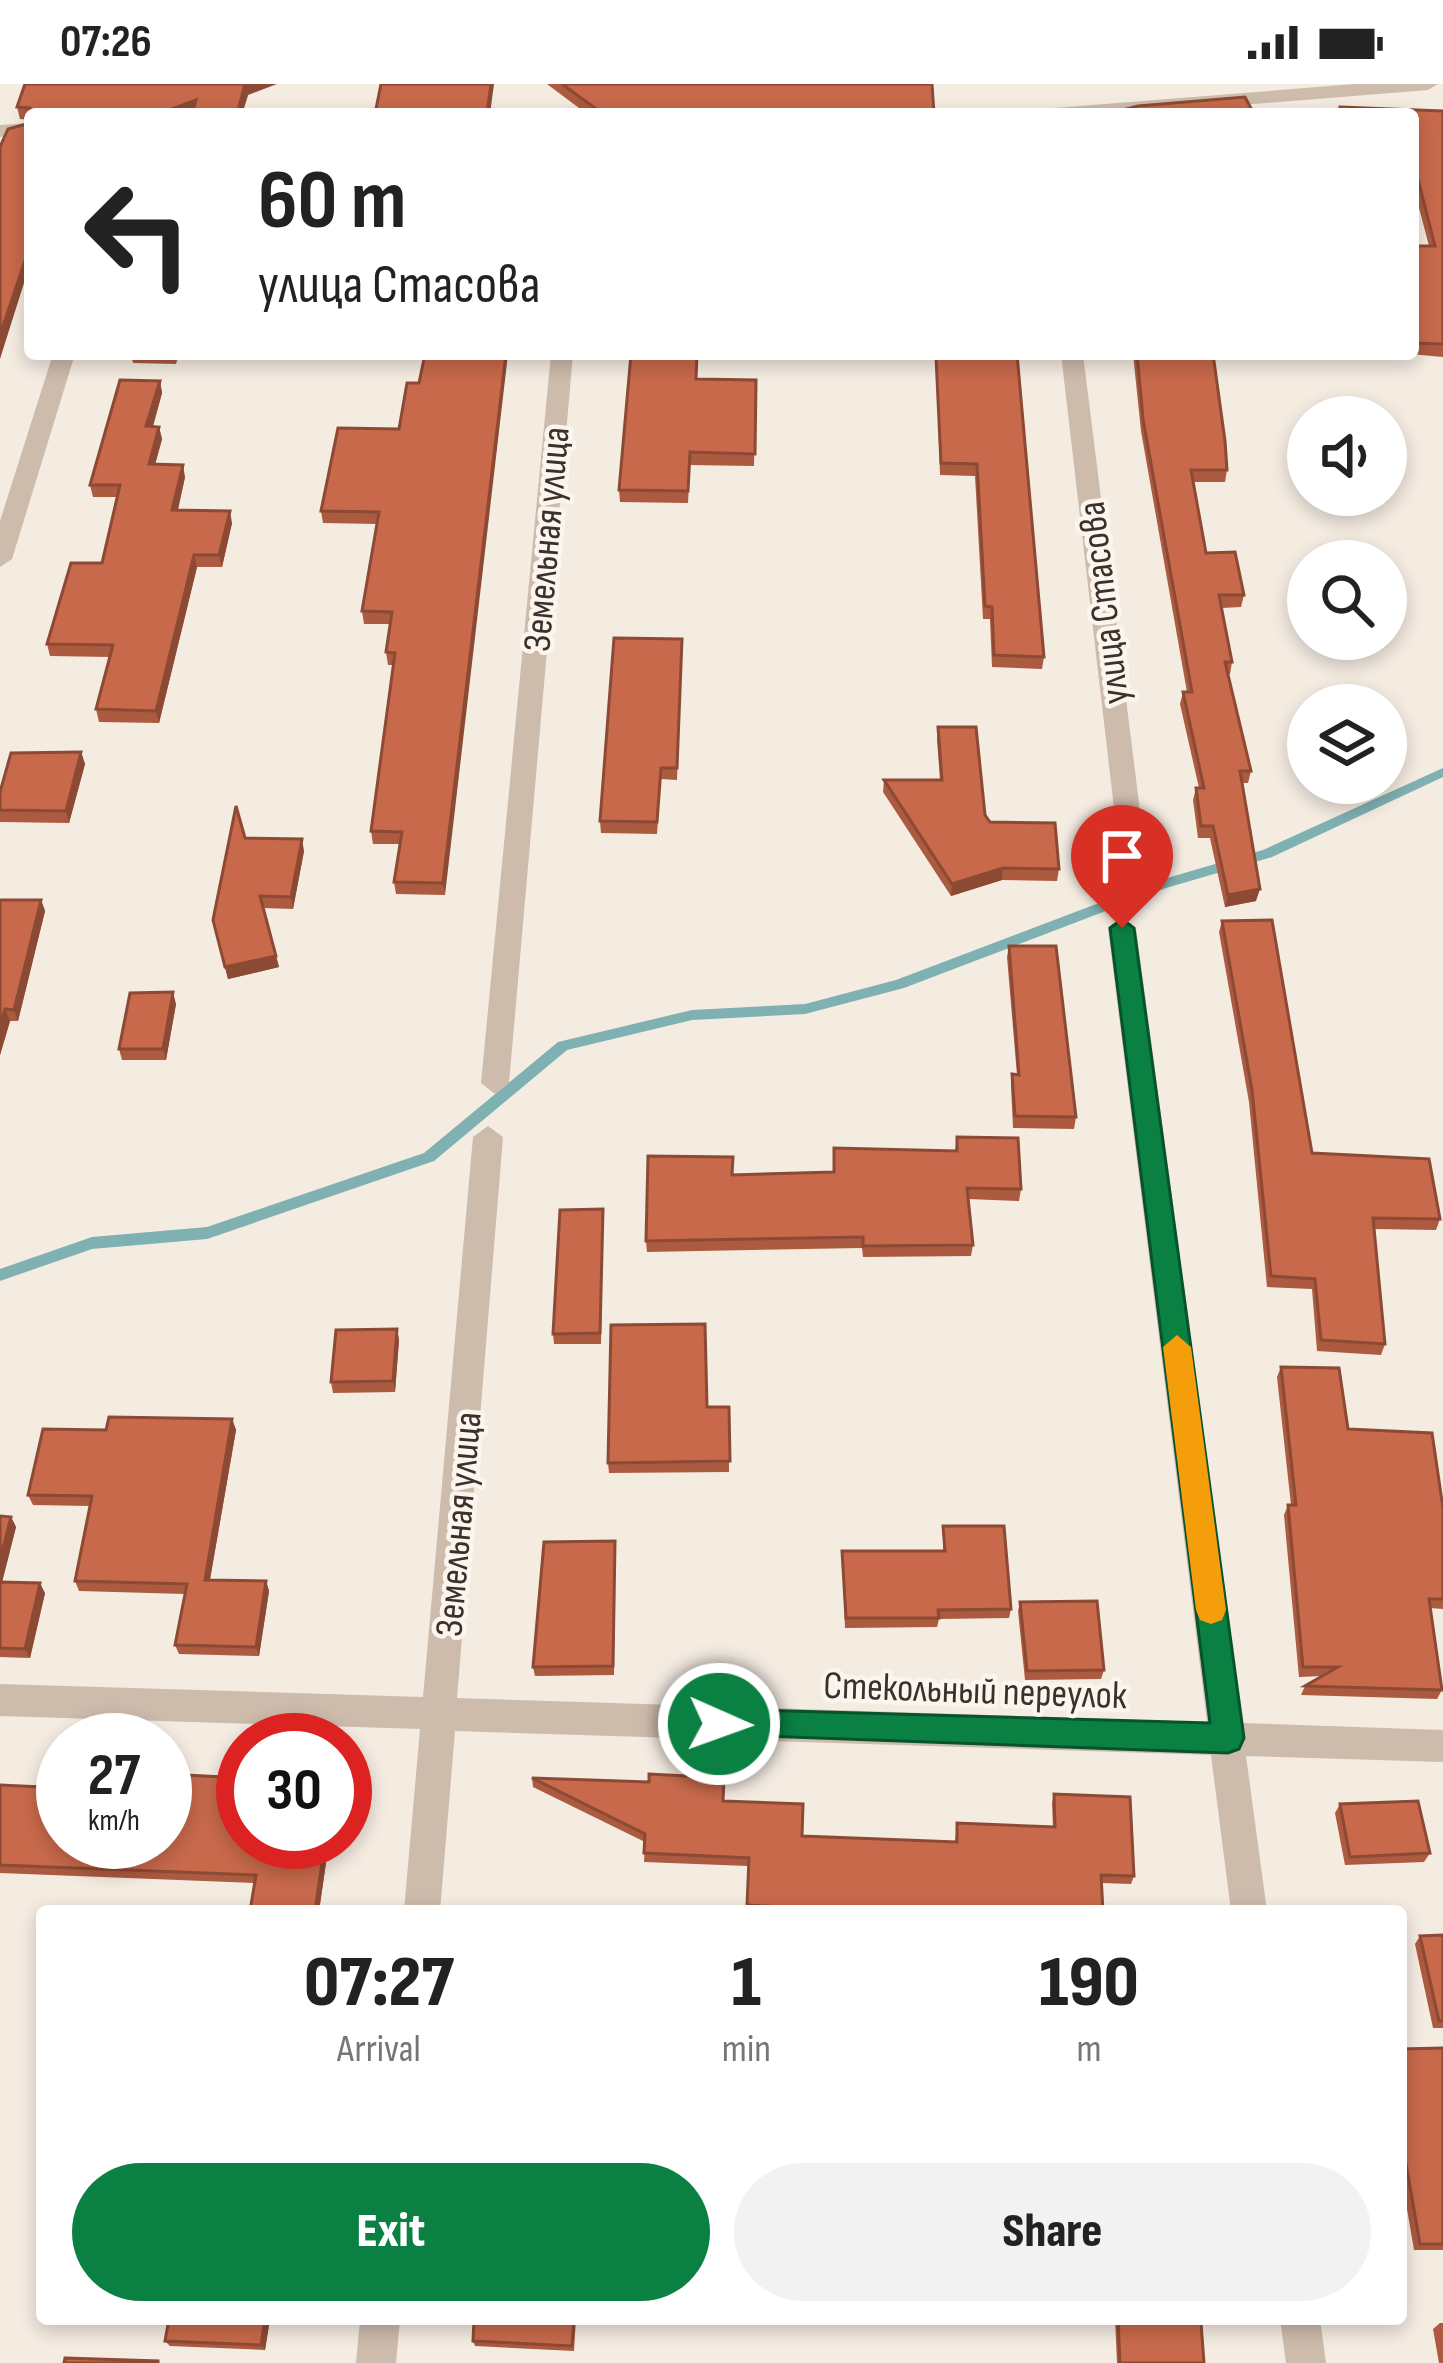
<!DOCTYPE html>
<html lang="en">
<head>
<meta charset="utf-8">
<style>
  body { margin:0; font-family:"Sofia Sans Condensed",sans-serif; background:#f2f2f2; color:#222; height:100vh; display:flex; flex-direction:column; font-size:45px; white-space:nowrap }
  * { box-sizing:border-box; margin:0 }
  p { font-size:39px; color:#767676 }
  .icon { flex:none; width:66px; height:66px; fill:none; stroke:currentColor; stroke-width:2; stroke-linecap:round; stroke-linejoin:round }
  .map { position:relative; flex:1; overflow:hidden }
  .details { position:absolute; left:36px; top:1821px; width:1371px; height:420px; display:flex; flex-direction:column; background:#fff; border-radius:12px; box-shadow:0 6px 18px #0003 }
  .details>* { flex:none }
  .banner { position:absolute; left:24px; top:24px; width:1395px; height:252px; border-radius:12px; box-shadow:0 6px 18px #0003; background:#fff; color:#222; overflow:hidden }
  .buttons { position:absolute; left:1287px; top:312px; display:grid; gap:24px }
  .buttons a { display:grid; place-items:center; width:120px; height:120px; border-radius:50%; background:#fff; box-shadow:0 6px 18px #0003; font-size:60px }
  .speed { position:absolute; left:36px; top:1629px; display:flex; gap:24px; font-size:60px; font-weight:700; text-align:center }
  .speed>* { display:grid; place-content:center; width:156px; height:156px; border-radius:50%; background:#fff; box-shadow:0 6px 18px #0003; line-height:1 }
  .speed small { font-size:30px; font-weight:400 }
  .speed .limit { border:18px solid #d22; background:#fff; color:#111 }
  .pin { position:absolute; display:grid; place-items:center; width:102px; height:102px; color:#fff; margin:-123px -51px; border-radius:50% 50% 50% 0; rotate:-45deg; box-shadow:0 0 12px #0007 }
  .pin .icon { rotate:45deg }
  .me { position:absolute; width:132px; margin:-66px; rotate:92deg; stroke-linejoin:round; filter:drop-shadow(0 0 9px #0008) }
  .turn { display:flex; align-items:center; gap:42px; height:252px; padding:0 36px; font-size:54px }
  .turn .icon { width:156px; height:156px; stroke-width:2.5 }
  .turn b { display:block; font-size:84px; line-height:102px }
  .eta { display:flex; justify-content:space-evenly; align-items:center; height:204px; text-align:center }
  .eta b { font-size:72px; font-weight:800; line-height:84px }
  .action { display:flex; gap:24px; margin-top:auto; padding:24px 36px }
  .action a { flex:1; height:138px; border-radius:72px; background:#0b8043; color:#fff; font-size:48px; font-weight:800; line-height:138px; text-align:center }
  .action a+a { background:#f2f2f2; color:#222 }
  .status { display:flex; justify-content:space-between; align-items:center; height:84px; padding:0 60px; background:#fff; direction:ltr }
  .status svg { height:33px; fill:currentColor }
  .map>svg:first-child { display:block }
  .lines { fill:none; stroke-linecap:round; stroke-linejoin:round }
  .stream { fill:#7fb0b2; fill-rule:evenodd }
  .minor { fill:#cdbbac; fill-rule:evenodd }
  .wall { fill:#ac5a40 }
  .shaded-wall { fill:#8c4a34 }
  .building { fill:#c8694b; stroke:#8c4a34; stroke-width:3 }
  .route { fill:#0b8043; stroke:#07532c; stroke-width:3 }
  .slow { fill:#f59e0b }
  .labels { text-anchor:middle; stroke-width:9; stroke-linejoin:round; paint-order:stroke }
  .street-label { font-size:39px; fill:#3b302b; stroke:#fbf5ee }
</style>
</head>
<body>
<div class="status"><b>07:26</b><svg viewBox="0 0 49 12"><path d="M0 12V9h3v3zM5 12V6h3v6zM10 12V3h3v9zM15 12V0h3v12zM26 1h20v11H26zM47 4h2v5h-2z"/></svg></div>
<div class="map">
<svg width="1443" height="2279" viewBox="0 0 1443 2279">
  <rect width="100%" height="100%" fill="#f4ebe1"/>
  <g class="lines">
    <path class="stream" d="M1443,684V693L1272,773L1166,804L904,904L805,930L692,936L567,966L434,1077L207,1155L92,1165L0,1197V1185L92,1153L207,1143L424,1069L558,958L692,926L805,920L896,896L1157,797L1263,766Z"/>
    <path class="minor" d="M1355,0H1438L1428,6L1128,30H1045L1055,24Z
      M30,39V51L0,53V41Z
      M53,270H75L12,475L0,483V437Z
      M551,270H573L509,999L495,1010L481,999Z
      M1061,270H1083L1145,767L1132,777L1119,767Z
      M1122,834L1136,844L1242,1639L1443,1646V1678L1246,1672L1267,1827H1231L1211,1671L455,1647L440,1827H404L420,1645L0,1632V1600L423,1613L473,1053L488,1042L503,1053L457,1614L1207,1638L1108,844Z
      M360,2235H400L396,2279H356Z
      M1280,2235H1320L1326,2279H1286Z"/>
  </g>
  <path class="wall" d="M547,0H932L934,30H587Z
    M248,11L242,30H30V36L20,35L17,23Z
    M1340,23L1443,27V273L1410,270H1413V162H1429L1413,101V30H1338Z
    M131,270H179L176,280L133,279Z
    M951,270H1017L1044,573L1042,585L992,583L990,535H983L975,392L940,391L936,273H951Z
    M1133,270H1213L1227,386L1225,398H1193L1206,469L1244,511L1241,523L1222,524L1232,578L1230,590H1228L1251,687L1248,699H1242L1256,817L1225,823L1210,754H1198L1193,716L1196,704H1199L1180,620L1183,608H1187L1141,347Z
    M697,295L756,296L754,382L690,381L688,419L620,418L619,406Z
    M160,297L162,309L153,343H159L162,355L155,380L185,393L178,426L232,439L222,483H197L159,639L99,638L96,625L110,573L50,572L47,560L102,479L117,413H93L90,401Z
    M419,299L445,811L396,810L394,798L400,760H373L371,747L393,581H388L386,568L390,540H364L362,527L377,440L323,439L321,427L399,345Z
    M682,555L677,696L661,695L657,750L601,749L600,737Z
    M938,643L990,738L1059,785L1057,797L1002,796L951,812L883,708L884,696H940L937,655Z
    M81,668L85,680L69,739L0,738V708Z
    M245,754L304,767L293,825L263,824L279,883L228,895L213,836Z
    M0,816H41L45,827L18,937H10L0,971Z
    M1222,837L1312,1069L1440,1135L1436,1146L1374,1145L1385,1260L1381,1271L1317,1267L1312,1205L1267,1203L1249,1018L1219,848Z
    M1009,862L1076,1033L1074,1045L1013,1044L1011,1002L1012,990L1017,991L1007,873Z
    M176,920L166,976H122L119,965Z
    M957,1053L1021,1105L1019,1117L968,1115L973,1161L971,1172L863,1173L862,1164L647,1168L646,1157L733,1091L833,1088L955,1067Z
    M603,1136L601,1260H554L553,1250Z
    M397,1245L399,1256L395,1308L333,1309L331,1298Z
    M1281,1283L1348,1345L1443,1424V1525L1430,1524L1442,1606L1437,1615L1301,1611L1305,1602L1322,1592L1299,1593L1284,1431L1288,1421H1291L1277,1293Z
    M707,1323H729V1388L609,1389L608,1379Z
    M232,1335L236,1346L210,1496L266,1497L269,1507L259,1572L179,1570L175,1561L185,1510L79,1507L75,1497L90,1422L33,1421L28,1411L106,1346Z
    M0,1432L11,1433L16,1443L2,1498L45,1509L30,1574L0,1573Z
    M943,1442L1011,1525L1009,1534L939,1535L937,1543L845,1544L842,1467H943Z
    M615,1467L614,1591L535,1592L533,1583Z
    M1020,1518L1104,1586L1101,1595L1025,1596L1018,1527Z
    M532,1694L649,1698L723,1717L802,1752L955,1758L957,1739L1053,1743L1052,1719L1054,1710L1134,1792L1131,1800L1101,1799L1103,1827H747L748,1782L644,1778L645,1758L533,1703Z
    M0,1701L329,1758L319,1827H250L255,1799L0,1789Z
    M1340,1720L1430,1769L1424,1778L1345,1781L1335,1729Z
    M1443,1851V1944H1433L1415,1860L1420,1852Z
    M1443,1964V2166H1414L1401,2090V1965Z
    M169,2235H270L265,2266L170,2262L165,2257Z
    M576,2235L574,2267L475,2262L473,2257Z
    M1115,2235H1196L1204,2279H1117Z
    M1440,2239H1443V2279H1439L1433,2245Z"/>
  <path class="shaded-wall" d="M245,0H277L248,11L242,30H237Z
    M491,0H494L490,30H487Z
    M196,16L195,30H159Z
    M29,162L30,180L0,275V251Z
    M506,270H508L445,811L443,799Z
    M160,297L162,309L149,355L146,342Z
    M159,343L162,355L152,392L149,380Z
    M183,381L185,393L175,438L172,426Z
    M230,427L232,439L222,483L219,471Z
    M194,471L197,483L159,639L156,627Z
    M81,668L85,680L69,739L66,727Z
    M302,755L304,767L293,825L291,813Z
    M1003,784L1002,796L951,812L952,800Z
    M1260,805L1256,817L1225,823L1228,811Z
    M41,816L45,827L18,937L14,926Z
    M276,872L279,883L228,895L225,883Z
    M173,908L176,920L166,976L163,965Z
    M5,925L10,937L0,971V944Z
    M397,1245L399,1256L395,1308L393,1297Z
    M232,1335L236,1346L208,1506L205,1496Z
    M11,1433L16,1443L0,1506V1476Z
    M266,1497L269,1507L259,1572L256,1563Z
    M40,1499L45,1509L30,1574L25,1565Z
    M325,1758H329L319,1827H315Z
    M265,2235H270L265,2266L261,2261Z"/>
  <path class="building" d="M25,0H245L237,30H192L196,16L159,30H31L30,24L17,23Z
    M381,0H491L487,30H375Z
    M562,0H932L934,30H603Z
    M1245,13L1254,30H1107L1138,22Z
    M1340,23L1443,27V260L1413,259V162H1435L1415,84H1413V30H1340Z
    M30,39V162L0,251V63L8,45Z
    M425,270H506L443,799L394,798L402,748L371,747L395,569L386,568L392,528L362,527L379,428L321,427L338,344L399,345L407,299H419Z
    M631,270H697L696,295L756,296L755,370L690,368L688,407L619,406Z
    M953,270H1017L1044,573L994,571L992,523L985,522L977,380L941,379L936,273H953Z
    M1137,270H1213L1225,357L1227,386H1191L1206,469L1235,468L1244,511H1219L1232,578H1225L1251,687H1240L1260,805L1228,811L1213,742H1201L1196,704H1204L1183,608H1192L1143,335Z
    M120,296L160,297L146,342L159,343L149,380L183,381L172,426L230,427L219,471H194L156,627L96,625L113,561L47,560L71,479H102L120,401H90Z
    M614,554L682,555L677,684H661L657,738L600,737Z
    M938,643H976L985,731L990,738L1055,739L1059,785L1003,784L952,800L884,696H942Z
    M81,668L66,727L0,726V708L11,669Z
    M236,722L245,754L302,755L291,813L260,812L276,872L225,883L213,836Z
    M0,816H41L14,926L5,925L0,944Z
    M1272,836L1312,1069L1429,1075L1440,1135L1373,1134L1385,1260L1321,1256L1315,1195L1271,1192L1252,1006L1222,837Z
    M1009,862H1056L1076,1033L1015,1032L1012,990L1019,991Z
    M173,908L163,965H119L130,909Z
    M957,1053L1018,1054L1021,1105L967,1104L973,1161L863,1162V1153L646,1157L648,1072L733,1073L732,1091L834,1088V1064L957,1067Z
    M603,1125L600,1249L553,1250L560,1126Z
    M705,1240L707,1323H729L730,1377L608,1379L611,1241Z
    M397,1245L393,1297L331,1298L336,1246Z
    M1281,1283L1339,1284L1348,1345L1432,1349L1443,1424V1515H1429L1442,1606L1305,1602L1338,1583H1303L1288,1421H1296Z
    M109,1333L232,1335L205,1496L266,1497L256,1563L175,1561L187,1500L75,1497L92,1412L28,1411L43,1345L106,1346Z
    M0,1432L11,1433L0,1476Z
    M943,1442H1004L1011,1525L938,1526L939,1534H846L842,1467H945Z
    M615,1457L613,1582L533,1583L544,1458Z
    M0,1498L40,1499L25,1565L0,1564Z
    M1097,1517L1104,1586L1027,1587L1020,1518Z
    M165,1690L243,1694V1758H325L315,1827H250L256,1791L0,1781V1701L63,1704V1758H165Z
    M649,1690L724,1694L723,1717L803,1720L802,1752L957,1758V1739L1055,1743L1054,1710L1130,1713L1134,1792L1101,1791L1103,1827H851L747,1821L749,1774L644,1769L645,1750L532,1694L649,1698Z
    M1418,1717L1430,1769L1350,1773L1340,1720Z
    M1443,1851V1937H1439L1420,1852Z
    M1443,1964V2160H1420L1401,2051V1965Z
    M169,2235H265L261,2261L165,2257Z
    M474,2235H574L572,2262L473,2257Z
    M1118,2235H1196V2239H1201L1204,2279H1120Z
    M65,2274L158,2277V2279H64Z"/>
  <path class="route" d="M1122,835L1134,844L1244,1654L1239,1665L1228,1669L708,1650L704,1640L708,1629L719,1625L1210,1639L1110,844Z"/>
  <path class="slow" d="M1177,1251L1191,1263L1226,1526L1222,1536L1211,1540L1200,1536L1196,1526L1163,1263Z"/>
  <g class="labels">
    <g class="street-label">
      <text transform="translate(545 455) rotate(-85)" y="14">Земельная улица</text>
      <text transform="translate(1102 519) rotate(-97)" y="14">улица Стасова</text>
      <text transform="translate(457 1440) rotate(-85)" y="14">Земельная улица</text>
      <text transform="translate(975 1605) rotate(2)" y="14">Стекольный переулок</text>
    </g>
  </g>
</svg>
<div class="buttons">
<a><svg class="icon" aria-label="sound" viewBox="0 0 24 24"><path d="M4 9h4l5-4v14l-5-4H4zM17 9q2 3 0 6"/></svg></a>
<a><svg class="icon" aria-label="search" viewBox="0 0 24 24"><circle cx="10" cy="10" r="6"/><path d="M15 15l6 6"/></svg></a>
<a><svg class="icon" aria-label="layers" viewBox="0 0 24 24"><path d="M12 4l9 5-9 5-9-5zM3 14l9 5 9-5"/></svg></a>
</div>
<div class="speed"><div>27<small>km/h</small></div><div class="limit">30</div></div>
<div class="pin" style="left:1122px;top:844px;background:#d93025"><svg class="icon" aria-label="arrive" viewBox="0 0 24 24"><path d="M6 21V4h12l-3 4 3 4H6"/></svg></div>
<svg class="me" style="left:719px;top:1640px" viewBox="-20 -20 40 40"><circle r="17" fill="#0b8043" stroke="#fff" stroke-width="3"/><path d="M0-11L8 9 0 5-8 9z" fill="#fff"/></svg>
<div class="banner">
<div class="turn"><svg class="icon" aria-label="left" viewBox="0 0 24 24"><path d="M17 20v-9H6M10 6l-5 5 5 5"/></svg><div><b>60 m</b>улица Стасова</div></div>
</div>
<section class="details">
<div class="eta">
<div><b>07:27</b><p>Arrival</p></div>
<div><b>1</b><p>min</p></div>
<div><b>190</b><p>m</p></div>
</div>
<div class="action"><a>Exit</a><a>Share</a></div>
</section>
</div>
</body>
</html>
